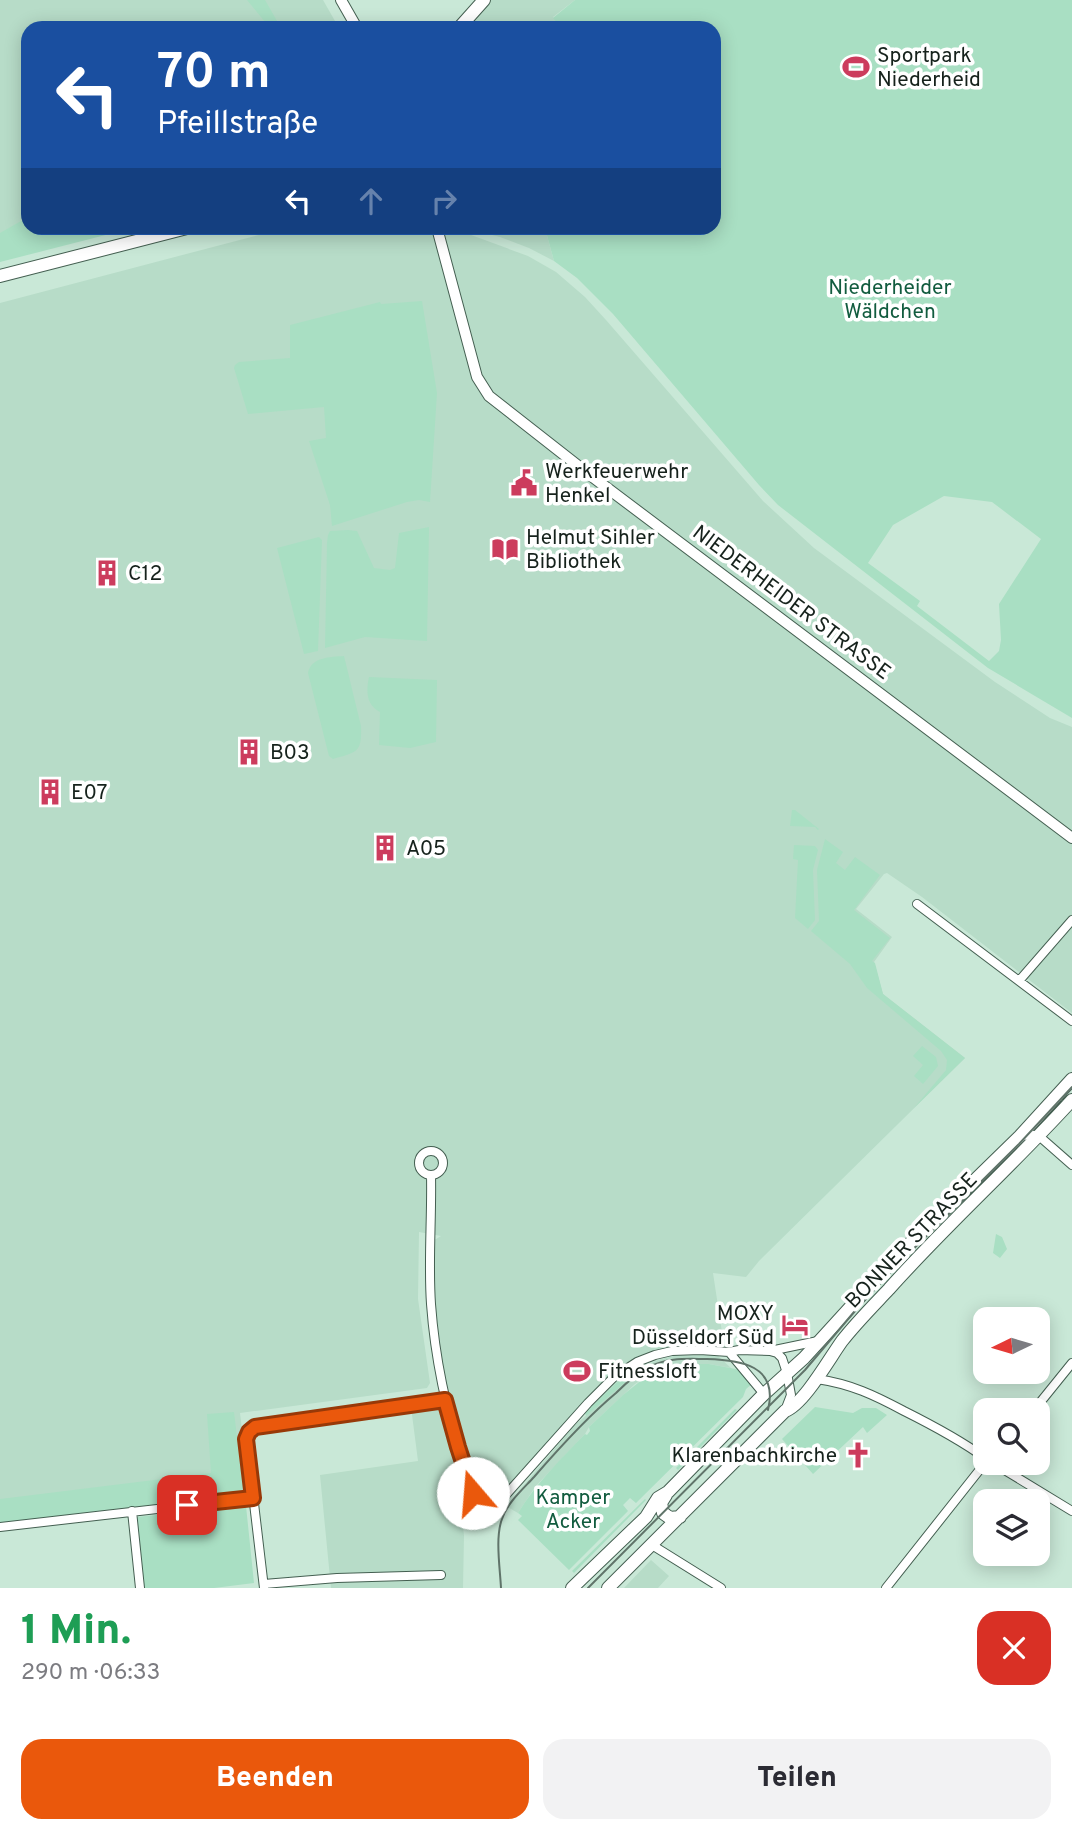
<!DOCTYPE html>
<html lang="de">
<head>
<meta charset="utf-8">
<style>
  body { margin:0; font-family:Overpass,sans-serif; background:#f2f2f3; color:#2b2b33; height:100vh; display:flex; flex-direction:column; font-size:26px; white-space:nowrap }
  * { box-sizing:border-box; margin:0 }
  p { font-size:23px; color:#7c7c81 }
  .icon { flex:none; width:38px; height:38px; fill:none; stroke:currentColor; stroke-width:2; stroke-linecap:round; stroke-linejoin:round }
  .map { position:relative; height:1588px; overflow:hidden }
  .panel { display:flex; flex-direction:column; background:#fff; flex:1 }
  .panel>* { flex:none }
  .hud { position:absolute; left:21px; top:21px; width:700px; height:214px; border-radius:21px; box-shadow:0 4px 18px #0003; background:#1a4fa0; color:#fff; overflow:hidden }
  .needle { width:46px; rotate:265deg }
  .buttons { position:absolute; left:973px; top:1307px; display:grid; gap:14px }
  .buttons a { display:grid; place-items:center; width:77px; height:77px; border-radius:14px; background:#fff; box-shadow:0 4px 18px #0003; font-size:35px }
  .pin { position:absolute; display:grid; place-items:center; width:60px; height:60px; color:#fff; margin:-30px; border-radius:14px; box-shadow:0 4px 10px #0006 }
  .me { position:absolute; width:77px; margin:-38px; rotate:342deg; stroke-linejoin:round; filter:drop-shadow(0 0 5px #0008) }
  .turn { display:flex; align-items:center; gap:24px; height:147px; padding:0 21px; font-size:32px }
  .turn .icon { width:91px; height:91px; stroke-width:2.5 }
  .turn b { display:block; font-size:49px; line-height:60px }
  .lanes { display:flex; align-items:center; height:66px; padding:0 21px; background:#0003; justify-content:center; gap:35px; direction:ltr }
  .lanes .off { opacity:.35 }
  .round { display:grid; place-items:center; flex:none; width:74px; height:74px; border-radius:21px; background:#f2f2f3 }
  .head { display:flex; align-items:center; justify-content:space-between; height:119px; padding:0 21px }
  h1 { font-size:42px; font-weight:800; line-height:52px; color:#1e9e55 }
  .cta { display:flex; gap:14px; margin-top:auto; padding:14px 21px }
  .cta a { flex:1; height:80px; border-radius:21px; background:#ea580c; color:#fff; font-size:28px; font-weight:800; line-height:80px; text-align:center }
  .cta a+a { background:#f2f2f3; color:#2b2b33 }
  .map>svg:first-child { display:block }
  .built { fill:#b7dcc8 }
  .green { fill:#a9dfc3; fill-rule:evenodd }
  .lines { fill:none; stroke-linecap:round; stroke-linejoin:round }
  .minor-casing { stroke:#445f51; stroke-width:10 }
  .tertiary-casing { stroke:#445f51; stroke-width:12 }
  .secondary-casing { stroke:#445f51; stroke-width:14 }
  .minor { stroke:#fff; stroke-width:8 }
  .tertiary { stroke:#fff; stroke-width:10 }
  .secondary { stroke:#fff; stroke-width:12 }
  .tram { stroke:#60746a; stroke-width:2 }
  .route-casing { stroke:#983908; stroke-width:18 }
  .route { stroke:#ea580c; stroke-width:12 }
  .labels { text-anchor:middle; stroke-width:7; stroke-linejoin:round; paint-order:stroke }
  .poi-label { font-size:21px; fill:#16221c; stroke:#fff; text-anchor:start }
  .park-label { font-size:21px; fill:#125c3f; stroke:#fff }
  .street-label { font-size:21px; fill:#16221c; stroke:#fff }
</style>
</head>
<body>
<div class="map">
<svg width="1072" height="1588" viewBox="0 0 1072 1588">
  <rect width="100%" height="100%" fill="#c9e8d7"/>
  <path class="built" d="M0,0H323L339,28H28V228L0,262Z
    M487,0H575L553,17L562,28H463Z
    M285,228H452L528,256L556,272L585,297L606,320L763,501L814,548L995,682L1050,718L1072,727V1013L922,897L887,873L884,874L856,909L892,937L874,962L883,994L965,1058L759,1261L746,1277L713,1273L723,1339L719,1348H689L626,1368L498,1503L484,1499L472,1483L459,1488L464,1536L463,1588H331L320,1475L418,1461L411,1407L447,1401L432,1304L433,1241L441,1236L419,1232L418,1299L430,1383L427,1388L240,1413L249,1488L243,1496L0,1524V303Z
    M465,228H545L554,261L529,248L500,237Z
    M717,1355L731,1368L709,1364H692L672,1367L655,1372L635,1384L589,1427L585,1434L535,1487L518,1513L506,1506L574,1426L642,1367L658,1360L674,1356Z
    M651,1560L669,1576L658,1588H624Z"/>
  <path class="green" d="M247,0H265L281,28H270Z
    M575,0H1072V718L988,668L778,505L759,485L613,314L577,278L554,261L545,228H714V28H562L553,18ZM944,496L992,502L1041,539L999,604L1001,640L999,651L989,661L917,606L920,601L868,563L893,525Z
    M28,217V228H133L0,262V233Z
    M422,301L437,393L430,502L419,500L407,502L332,526L330,505L309,441L326,438L324,407L248,414L234,368L235,365L239,362L290,358V325L380,302L381,304Z
    M429,527L427,641L365,637L325,648L327,543L328,535L330,531L348,530L357,531L374,568L390,570L395,568L399,533Z
    M319,537L322,540L318,651L304,654L277,548Z
    M344,656L361,726C362,753 357,752 333,759L329,756L308,673C311,657 330,657 344,656Z
    M369,677L437,680L436,742L410,748L379,745L380,712C366,705 366,691 369,677Z
    M792,810H795L819,829L818,830L815,827L790,826Z
    M825,839L843,852L836,863L845,870L855,857L880,875L854,910L890,938L872,961L875,963L883,994L965,1058L914,1108L946,1070L947,1060L941,1051L867,988L850,964L811,931L819,921L817,870Z
    M794,845L815,846L818,850L813,870L815,920L808,929L795,918L798,860L793,859Z
    M922,1046L936,1057L938,1066L923,1084L914,1076L923,1065L913,1056Z
    M996,1234L1002,1237L1007,1249L1000,1258L993,1253Z
    M692,1364H709L741,1370L752,1384L746,1389L743,1397L636,1503L630,1498L623,1505L628,1511L569,1570L518,1520L522,1516L518,1513C536,1483 561,1459 585,1434L587,1435L590,1431L589,1427L623,1395L648,1375L655,1372Z
    M642,1367L637,1372L586,1416L585,1413L619,1380Z
    M815,1407L853,1413L862,1408H876L887,1415L867,1433L863,1427L813,1474L782,1439Z
    M735,1409L737,1410L678,1470L676,1468Z
    M234,1412L243,1487L240,1492L223,1496L0,1523V1499L211,1473L207,1414Z
    M645,1499L646,1500L574,1573L572,1571Z
    M246,1506L254,1583L214,1588H142L136,1517Z"/>
  <g class="lines">
    <g class="minor-casing">
      <path id="minor" d="M917,904L1072,1021
        M1019,981L1072,920
        M1020,1136L1034,1135L1039,1136L1072,1165
        M419 1163a12 12 0 1 1 24 0a12 12 0 1 1-24 0Z
        M431,1175C432,1218 428,1261 431,1304C435,1359 447,1414 464,1466C469,1480 472,1500 482,1511H488L496,1506L588,1403L614,1377L637,1362L655,1355L672,1351L700,1350L729,1352L739,1350L770,1351L818,1341
        M770,1351L777,1353L782,1358L787,1373L791,1395L786,1408
        M729,1352L764,1394
        M817,1379C851,1384 874,1395 904,1411C932,1425 959,1439 985,1458
        M1034,1410L1072,1363
        M993,1463L1072,1511
        M132,1511L140,1588
        M0,1527L253,1498
        M652,1545L721,1588
        M264,1584L337,1578L441,1575
        M264,1588L247,1444C246,1434 250,1428 259,1425L445,1400
        M886,1588L985,1463"/>
    </g>
    <g class="tertiary-casing">
      <path id="tertiary" d="M341,0L357,28
        M437,228L477,377L489,396L586,472L1072,838"/>
    </g>
    <g class="secondary-casing">
      <path id="secondary" d="M459,28L484,0
        M0,276L187,228
        M666,1495L661,1503L663,1513L670,1518L680,1517
        M572,1588L646,1517L658,1498L668,1492L764,1394L804,1358L897,1256L1020,1136L1072,1079
        M608,1588L785,1411C804,1404 829,1359 842,1341C856,1323 873,1306 889,1289C947,1224 1013,1165 1072,1100"/>
    </g>
    <use href="#minor" class="minor"/>
    <use href="#tertiary" class="tertiary"/>
    <use href="#secondary" class="secondary"/>
    <path class="tram" d="M501,1588C500,1568 495,1537 502,1519C507,1503 523,1489 534,1477C560,1447 586,1418 616,1393C626,1383 637,1373 649,1367C668,1357 687,1359 707,1359C740,1360 779,1365 768,1410
      M588,1588L805,1370L876,1286L1019,1144L1072,1087"/>
  </g>
  <g class="lines">
    <g class="route-casing">
      <path id="route" d="M187,1505L253,1498L246,1439L249,1432L255,1427L445,1400L458,1447L473,1493"/>
    </g>
    <use href="#route" class="route"/>
  </g>
  <defs>
    <g id="stadium-bare" transform="scale(2.1)"><path d="M0-5a6.5 5 0 1 0 0 10a6.5 5 0 1 0 0-10ZM-3.5-1.8h7v3.6h-7Z" fill="#cc3c5d" stroke="#fff" stroke-width="2.5" paint-order="stroke"/></g>
    <g id="civic-bare" transform="scale(2.1)"><path d="M-.6-6.5H3V-4.5H.6V-3L4-1V1h2V6H-6V1h2V-1L-.6-3ZM-1.2 2.5V6h2.4V2.5Z" fill="#cc3c5d" stroke="#fff" stroke-width="2.5" paint-order="stroke"/></g>
    <g id="library-bare" transform="scale(2.1)"><path d="M-6-4Q-3-5.5-.7-3.5V5Q-3 3-6 4ZM6-4Q3-5.5 .7-3.5V5Q3 3 6 4Z" fill="#cc3c5d" stroke="#fff" stroke-width="2.5" paint-order="stroke"/></g>
    <g id="building-bare" transform="scale(2.1)"><path d="M-4-6H4V6H1V3H-1V6H-4ZM-2.5-4.3h1.7v1.8h-1.7ZM.8-4.3h1.7v1.8H.8ZM-2.5-1h1.7V.8h-1.7ZM.8-1h1.7V.8H.8Z" fill="#cc3c5d" stroke="#fff" stroke-width="2.5" paint-order="stroke"/></g>
    <g id="hotel-bare" transform="scale(2.1)"><path d="M-6-4.5h1.5V1H6V5H4.5V3h-9V5H-6ZM-4 0a1.8 1.8 0 1 1 3.6 0ZM.5 0V-2.5h3Q6-2.5 6 0Z" fill="#cc3c5d" stroke="#fff" stroke-width="2.5" paint-order="stroke"/></g>
    <g id="church-bare" transform="scale(2.1)"><path d="M-1.2-6h2.4v3.5h3.3v2.4h-3.3V6h-2.4V-.1h-3.3v-2.4h3.3Z" fill="#cc3c5d" stroke="#fff" stroke-width="2.5" paint-order="stroke"/></g>
  </defs>
  <g fill-rule="evenodd">
    <use href="#stadium-bare" x="856" y="67"/>
    <use href="#civic-bare" x="524" y="483"/>
    <use href="#library-bare" x="505" y="549"/>
    <use href="#building-bare" x="107" y="573"/>
    <use href="#building-bare" x="249" y="752"/>
    <use href="#building-bare" x="50" y="792"/>
    <use href="#building-bare" x="385" y="848"/>
    <use href="#hotel-bare" x="795" y="1325"/>
    <use href="#stadium-bare" x="577" y="1371"/>
    <use href="#church-bare" x="858" y="1455"/>
  </g>
  <g class="labels">
    <g class="poi-label">
      <text x="877" y="62">Sportpark<tspan x="877" dy="24">Niederheid</tspan></text>
      <text x="545" y="478">Werkfeuerwehr<tspan x="545" dy="24">Henkel</tspan></text>
      <text x="526" y="544">Helmut Sihler<tspan x="526" dy="24">Bibliothek</tspan></text>
      <text x="128" y="580">C12</text>
      <text x="270" y="759">B03</text>
      <text x="71" y="799">E07</text>
      <text x="406" y="855">A05</text>
      <text x="774" y="1320" text-anchor="end">MOXY<tspan x="774" dy="24">Düsseldorf Süd</tspan></text>
      <text x="598" y="1378">Fitnessloft</text>
      <text x="837" y="1462" text-anchor="end">Klarenbachkirche</text>
    </g>
    <g class="park-label">
      <text x="890" y="294">Niederheider<tspan x="890" dy="24">Wäldchen</tspan></text>
      <text x="573" y="1504">Kamper<tspan x="573" dy="24">Acker</tspan></text>
    </g>
    <g class="street-label">
      <text transform="translate(792 602) rotate(37)" y="7">NIEDERHEIDER STRASSE</text>
      <text transform="translate(911 1240) rotate(-46)" y="7">BONNER STRASSE</text>
    </g>
  </g>
</svg>
<div class="buttons">
<a><svg class="needle" viewBox="-14 -14 28 28"><path d="M0-13l5 13h-10z" fill="#e53935"/><path d="M0 13l5-13h-10z" fill="#7c7c81"/></svg></a>
<a><svg class="icon" aria-label="search" viewBox="0 0 24 24"><circle cx="10" cy="10" r="6"/><path d="M15 15l6 6"/></svg></a>
<a><svg class="icon" aria-label="layers" viewBox="0 0 24 24"><path d="M12 4l9 5-9 5-9-5zM3 14l9 5 9-5"/></svg></a>
</div>
<div class="pin" style="left:187px;top:1505px;background:#d93025"><svg class="icon" aria-label="arrive" viewBox="0 0 24 24"><path d="M6 21V4h12l-3 4 3 4H6"/></svg></div>
<svg class="me" style="left:473px;top:1493px" viewBox="-20 -20 40 40"><circle r="19" fill="#fff"/><path d="M0-13L10 11 0 6-10 11z" fill="#ea580c"/></svg>
<div class="hud">
<div class="turn"><svg class="icon" aria-label="left" viewBox="0 0 24 24"><path d="M17 20v-9H6M10 6l-5 5 5 5"/></svg><div><b>70 m</b>Pfeillstraße</div></div>
<div class="lanes"><svg class="icon" aria-label="left" viewBox="0 0 24 24"><path d="M17 20v-9H6M10 6l-5 5 5 5"/></svg><svg class="icon off" aria-label="ahead" viewBox="0 0 24 24"><path d="M12 20V5M6 11l6-6 6 6"/></svg><svg class="icon off" aria-label="right" viewBox="0 0 24 24"><path d="M7 20v-9h11M14 6l5 5-5 5"/></svg></div>
</div>
</div>
<section class="panel">
<div class="head"><div><h1>1 Min.</h1><p>290 m · 06:33</p></div><a class="round" style="background:#d93025;color:#fff"><svg class="icon" aria-label="close" viewBox="0 0 24 24"><path d="M6 6l12 12M18 6L6 18"/></svg></a></div>
<div class="cta"><a>Beenden</a><a>Teilen</a></div>
</section>
</body>
</html>
